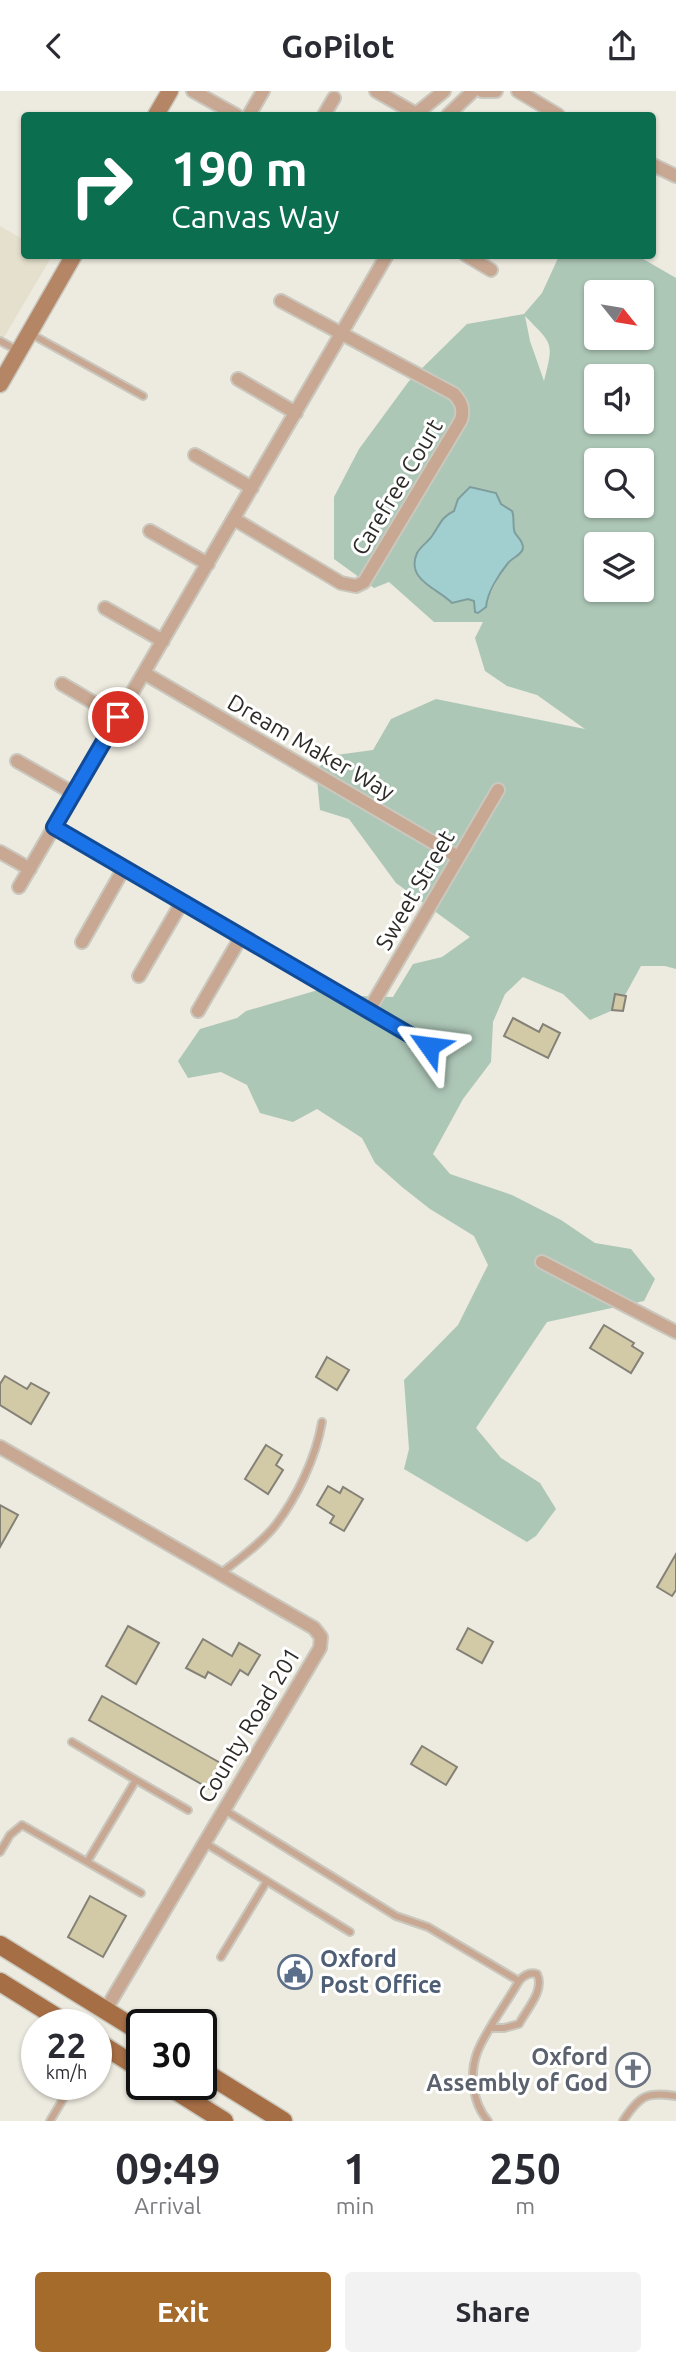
<!DOCTYPE html>
<html lang="en">
<head>
<meta charset="utf-8">
<style>
  body { margin:0; font-family:Ubuntu,sans-serif; background:#f2f2f3; color:#2b2b33; height:100vh; display:flex; flex-direction:column; font-size:26px; white-space:nowrap }
  * { box-sizing:border-box; margin:0 }
  p { font-size:23px; color:#7c7c81 }
  .icon { flex:none; width:38px; height:38px; fill:none; stroke:currentColor; stroke-width:2; stroke-linecap:round; stroke-linejoin:round }
  .map { position:relative; height:2030px; overflow:hidden }
  .drawer { display:flex; flex-direction:column; background:#fff; flex:1 }
  .drawer>* { flex:none }
  .top-card { position:absolute; left:21px; top:21px; width:635px; height:147px; border-radius:7px; box-shadow:0 2px 5px #0004; background:#0b6e4f; color:#fff; overflow:hidden }
  .needle { width:46px; rotate:120deg }
  .tools { position:absolute; left:584px; top:189px; display:grid; gap:14px }
  .tools a { display:grid; place-items:center; width:70px; height:70px; border-radius:7px; background:#fff; box-shadow:0 2px 5px #0004; font-size:35px }
  .speed { position:absolute; left:21px; top:1918px; display:flex; gap:14px; font-size:35px; font-weight:700; text-align:center }
  .speed>* { display:grid; place-content:center; width:91px; height:91px; border-radius:50%; background:#fff; box-shadow:0 2px 5px #0004; line-height:1 }
  .speed small { font-size:18px; font-weight:400 }
  .speed .limit { border:4px solid #111; border-radius:10px; background:#fff; color:#111 }
  .pin { position:absolute; display:grid; place-items:center; width:60px; height:60px; color:#fff; margin:-30px; border:4px solid #fff; border-radius:50%; box-shadow:0 2px 7px #0007 }
  .me { position:absolute; width:77px; margin:-38px; rotate:301deg; stroke-linejoin:round; filter:drop-shadow(0 0 5px #0008) }
  .turn { display:flex; align-items:center; gap:24px; height:147px; padding:0 35px; font-size:32px }
  .turn .icon { width:91px; height:91px; stroke-width:2.5 }
  .turn b { display:block; font-size:49px; line-height:60px }
  .eta { display:flex; justify-content:space-evenly; align-items:center; height:119px; text-align:center }
  .eta b { font-size:42px; font-weight:600; line-height:49px }
  .cta { display:flex; gap:14px; margin-top:auto; padding:14px 35px }
  .cta a { flex:1; height:80px; border-radius:7px; background:#a46b2a; color:#fff; font-size:28px; font-weight:600; line-height:80px; text-align:center }
  .cta a+a { background:#f2f2f3; color:#2b2b33 }
  header { display:flex; justify-content:space-between; align-items:center; height:91px; padding:0 35px; background:#fff; font-size:32px; font-weight:600 }
  .map>svg:first-child { display:block }
  .built { fill:#e4e0cd }
  .green { fill:#adc7b7; fill-rule:evenodd }
  .water { fill:#a1cfd0; stroke:#7e9e9d; stroke-width:2 }
  .building { fill:#d2c9a6; stroke:#848177; stroke-width:2 }
  .lines { fill:none; stroke-linecap:round; stroke-linejoin:round }
  .lane-casing { stroke:#cac8be; stroke-width:10 }
  .street-casing { stroke:#cac8be; stroke-width:16 }
  .secondary-casing { stroke:#cac8be; stroke-width:19 }
  .primary-casing { stroke:#cac8be; stroke-width:21 }
  .lane { stroke:#c8a892; stroke-width:6 }
  .street { stroke:#c8a892; stroke-width:12 }
  .secondary { stroke:#b58666; stroke-width:16 }
  .primary { stroke:#a66e45; stroke-width:18 }
  .route-casing { stroke:#114b97; stroke-width:18 }
  .route { stroke:#1a73e8; stroke-width:12 }
  .labels { text-anchor:middle; stroke-width:6; stroke-linejoin:round; paint-order:stroke }
  .street-label { font-size:23px; fill:#2c2b27; stroke:#fff }
  .service-label { font-size:23px; font-weight:bold; fill:#4e5e75; stroke:#fff; text-anchor:start }
  .worship-label { font-size:23px; font-weight:bold; fill:#5b616d; stroke:#fff; text-anchor:end }
</style>
</head>
<body>
<header><svg class="icon" aria-label="back" viewBox="0 0 24 24"><path d="M15 5l-7 7 7 7"/></svg>GoPilot<svg class="icon" aria-label="share" viewBox="0 0 24 24"><path d="M12 15V3M7 8l5-5 5 5M5 13v7h14v-7"/></svg></header>
<div class="map">
<svg width="676" height="2030" viewBox="0 0 676 2030">
  <rect width="100%" height="100%" fill="#edeadf"/>
  <path class="built" d="M0,135L24,149V164L52,165L0,253Z"/>
  <path class="green" d="M559,165H638L676,187V878L665,875H641L618,917L590,929L563,903L523,886L505,903L493,931L491,971L463,1008L433,1063L450,1083L512,1104L561,1129L595,1152L631,1158L655,1188L644,1210L547,1231L476,1337L501,1367L540,1392L556,1418L536,1445L527,1451L404,1378L409,1358L404,1289L458,1234L488,1174L474,1145L430,1118L402,1096L375,1072L362,1047L317,1018L293,1031L260,1022L247,994L221,981L188,987L178,970L200,938L237,927L246,920L318,899L345,909L355,905L393,906L413,873L442,866L470,846L396,792L349,728L320,719L316,678L336,664L373,659L391,628L436,608L585,638L537,604L507,595L485,580L475,547L483,531H434L389,491L374,497L334,468V406L359,358L409,290L467,233L524,223L542,202ZM597,201H642V247H597ZM525,225C553,254 554,250 544,290L530,250ZM597,285H642V331H597ZM597,369H642V415H597ZM458,408L501,413L512,420L515,442L522,452L516,465L503,478L487,509L468,508L452,512L445,504L433,499L424,453C436,443 440,426 454,420ZM597,453H642V499H597Z"/>
  <path class="water" d="M470,396L496,402L501,413L512,420C515,427 512,435 515,442C518,447 523,450 523,457C522,464 513,466 508,472C499,483 487,502 486,516L478,522L475,521L474,510L468,508L452,512C439,498 405,489 417,462C421,455 428,451 432,445C440,434 441,426 454,420L458,408Z"/>
  <path class="building" d="M615,903L626,905L623,920L612,919Z
    M513,927L539,941L543,933L560,942L548,967L504,945Z
    M604,1234L634,1252L632,1255L643,1262L631,1282L590,1257Z
    M327,1266L349,1279L337,1299L316,1286Z
    M5,1285L27,1298L31,1292L49,1302L31,1333L0,1314V1293Z
    M266,1354L282,1364L276,1374L283,1379L268,1403L245,1388Z
    M328,1395L340,1402L343,1396L363,1408L344,1440L330,1432L334,1425L317,1414Z
    M0,1414L18,1424L0,1456Z
    M676,1463V1499L672,1505L657,1496Z
    M128,1535L159,1552L136,1593L106,1575Z
    M468,1537L493,1551L482,1572L457,1558Z
    M203,1548L232,1565L239,1552L260,1564L248,1584L240,1579L231,1594L208,1581L205,1587L186,1577Z
    M102,1605L224,1674L210,1698L89,1629Z
    M422,1655L457,1676L446,1694L411,1673Z
    M90,1805L126,1825L103,1866L68,1846Z"/>
  <g class="lines">
    <g class="lane-casing">
      <path id="lane" d="M31,243L143,305
        M0,250L17,259
        M220,1483C239,1468 259,1454 274,1436C297,1407 316,1366 322,1331
        M136,1689L188,1719
        M223,1718L396,1825L428,1836L519,1890
        M205,1752L350,1841
        M0,1761L10,1744L22,1734L87,1771L136,1689L72,1651
        M87,1771L141,1802
        M221,1866L267,1790
        M50,2030L72,1993
        M488,2030C473,2013 469,1984 477,1962C484,1942 508,1910 519,1890C524,1884 530,1881 537,1883C545,1899 527,1918 519,1933L504,1937H492
        M623,2030C639,2005 647,2000 676,2005"/>
    </g>
    <g class="street-casing">
      <path id="street" d="M193,0L236,24
        M376,0L418,24
        M482,0H496
        M518,0L558,24
        M416,23L444,0
        M249,24L263,0
        M324,24L334,7
        M448,24L473,0
        M653,74L676,85
        M466,164L491,179
        M238,288L296,322
        M195,364L252,397
        M234,428L341,492L356,495L364,491L461,329C464,318 462,312 454,303L281,210
        M150,440L208,473
        M105,517L163,550
        M144,582L458,766
        M62,593L118,626
        M17,670L73,702
        M54,736L429,955
        M0,761L30,778
        M19,796L387,164
        M82,851L124,777
        M139,885L182,811
        M369,919L498,699
        M198,920L241,846
        M542,1171L676,1241
        M0,1356L314,1537L321,1546L320,1557L105,1920"/>
    </g>
    <g class="secondary-casing">
      <path id="secondary" d="M156,24L170,0
        M0,293L74,164"/>
    </g>
    <g class="primary-casing">
      <path id="primary" d="M0,1854L142,1942
        M0,1891L69,1934
        M96,1950L142,1979
        M201,1979L283,2030
        M165,1993L224,2030"/>
    </g>
    <use href="#lane" class="lane"/>
    <use href="#street" class="street"/>
    <use href="#secondary" class="secondary"/>
    <use href="#primary" class="primary"/>
  </g>
  <g class="lines">
    <g class="route-casing">
      <path id="route" d="M118,626L54,736L429,955"/>
    </g>
    <use href="#route" class="route"/>
  </g>
  <defs>
    <g id="civic-ring" transform="scale(1.75)"><circle r="9.5" fill="#fff" stroke="#5c6f8a" stroke-width="1.5"/><path d="M-.6-6.5H3V-4.5H.6V-3L4-1V1h2V6H-6V1h2V-1L-.6-3ZM-1.2 2.5V6h2.4V2.5Z" fill="#5c6f8a"/></g>
    <g id="church-ring" transform="scale(1.75)"><circle r="9.5" fill="#fff" stroke="#6b7280" stroke-width="1.5"/><path d="M-1.2-6h2.4v3.5h3.3v2.4h-3.3V6h-2.4V-.1h-3.3v-2.4h3.3Z" fill="#6b7280"/></g>
  </defs>
  <g fill-rule="evenodd">
    <use href="#civic-ring" x="295" y="1881"/>
    <use href="#church-ring" x="633" y="1979"/>
  </g>
  <g class="labels">
    <g class="street-label">
      <text transform="translate(397 396) rotate(-59)" y="8">Carefree Court</text>
      <text transform="translate(311 656) rotate(30)" y="8">Dream Maker Way</text>
      <text transform="translate(415 799) rotate(-60)" y="8">Sweet Street</text>
      <text transform="translate(249 1634) rotate(-59)" y="8">County Road 201</text>
    </g>
    <g class="service-label">
      <text x="320" y="1876">Oxford<tspan x="320" dy="26">Post Office</tspan></text>
    </g>
    <g class="worship-label">
      <text x="608" y="1974">Oxford<tspan x="608" dy="26">Assembly of God</tspan></text>
    </g>
  </g>
</svg>
<div class="tools">
<a><svg class="needle" viewBox="-14 -14 28 28"><path d="M0-13l5 13h-10z" fill="#e53935"/><path d="M0 13l5-13h-10z" fill="#7c7c81"/></svg></a>
<a><svg class="icon" aria-label="sound" viewBox="0 0 24 24"><path d="M4 9h4l5-4v14l-5-4H4zM17 9q2 3 0 6"/></svg></a>
<a><svg class="icon" aria-label="search" viewBox="0 0 24 24"><circle cx="10" cy="10" r="6"/><path d="M15 15l6 6"/></svg></a>
<a><svg class="icon" aria-label="layers" viewBox="0 0 24 24"><path d="M12 4l9 5-9 5-9-5zM3 14l9 5 9-5"/></svg></a>
</div>
<div class="speed"><div>22<small>km/h</small></div><div class="limit">30</div></div>
<div class="pin" style="left:118px;top:626px;background:#d93025"><svg class="icon" aria-label="arrive" viewBox="0 0 24 24"><path d="M6 21V4h12l-3 4 3 4H6"/></svg></div>
<svg class="me" style="left:429px;top:955px" viewBox="-20 -20 40 40"><path d="M0-17L14 15 0 8-14 15z" fill="#1a73e8" stroke="#fff" stroke-width="4"/></svg>
<div class="top-card">
<div class="turn"><svg class="icon" aria-label="right" viewBox="0 0 24 24"><path d="M7 20v-9h11M14 6l5 5-5 5"/></svg><div><b>190 m</b>Canvas Way</div></div>
</div>
</div>
<section class="drawer">
<div class="eta">
<div><b>09:49</b><p>Arrival</p></div>
<div><b>1</b><p>min</p></div>
<div><b>250</b><p>m</p></div>
</div>
<div class="cta"><a>Exit</a><a>Share</a></div>
</section>
</body>
</html>
